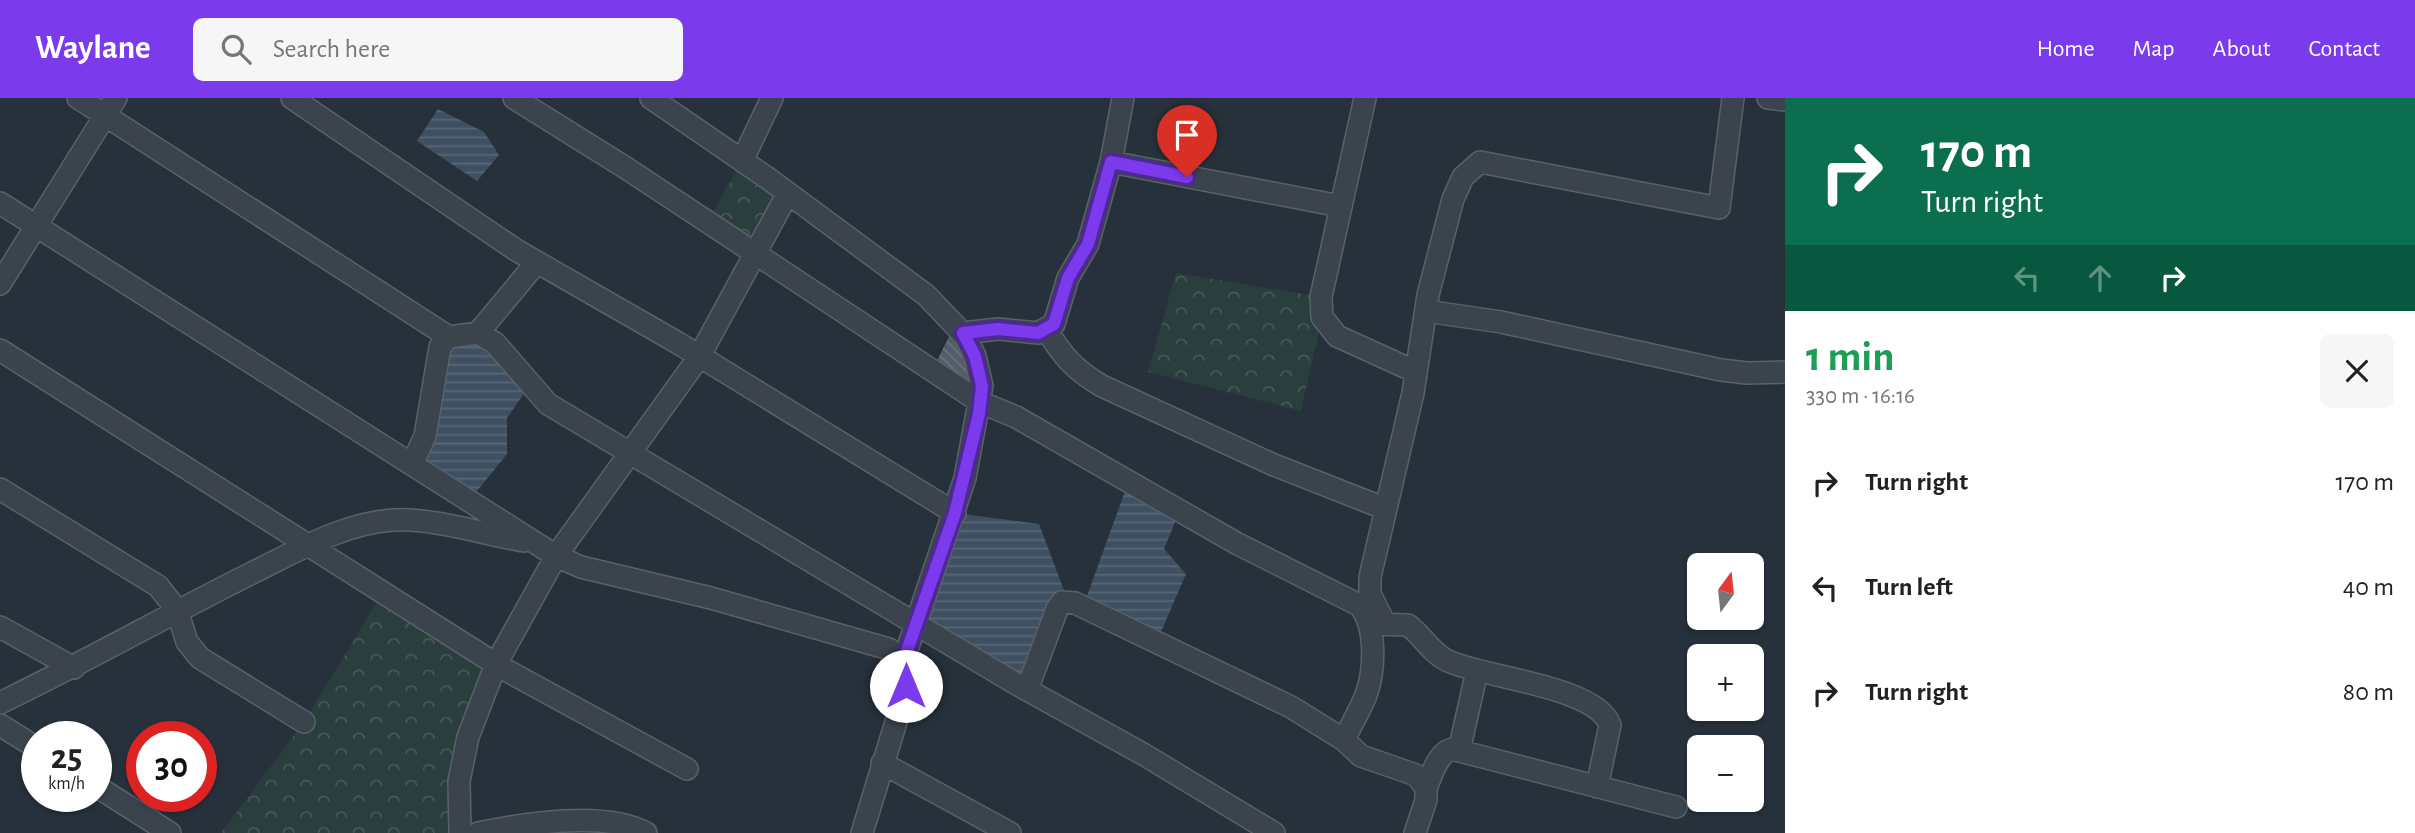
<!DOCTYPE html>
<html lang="en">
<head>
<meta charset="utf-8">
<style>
  body { margin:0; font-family:"Alegreya Sans",sans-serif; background:#f6f6f6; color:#222; height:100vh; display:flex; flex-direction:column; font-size:26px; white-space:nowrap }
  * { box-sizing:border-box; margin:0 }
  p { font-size:23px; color:#767676 }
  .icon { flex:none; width:38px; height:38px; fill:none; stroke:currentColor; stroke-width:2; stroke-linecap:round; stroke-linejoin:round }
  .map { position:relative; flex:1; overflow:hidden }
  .panel { display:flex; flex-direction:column; background:#fff; width:630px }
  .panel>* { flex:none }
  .banner { background:#0b6e4f; color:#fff; overflow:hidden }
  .needle { width:46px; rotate:15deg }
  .buttons { position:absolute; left:1687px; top:455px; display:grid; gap:14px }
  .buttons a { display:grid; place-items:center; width:77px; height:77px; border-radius:10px; background:#fff; box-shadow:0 2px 5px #0004; font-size:35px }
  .speed { position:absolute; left:21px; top:623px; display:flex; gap:14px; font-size:35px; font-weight:700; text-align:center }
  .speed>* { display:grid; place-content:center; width:91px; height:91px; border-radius:50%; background:#fff; box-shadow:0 2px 5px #0004; line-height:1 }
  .speed small { font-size:18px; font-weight:400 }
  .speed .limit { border:10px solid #d22; background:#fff; color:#111 }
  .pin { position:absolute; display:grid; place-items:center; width:60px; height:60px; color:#fff; margin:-72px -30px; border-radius:50% 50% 50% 0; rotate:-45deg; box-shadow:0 0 7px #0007 }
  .pin .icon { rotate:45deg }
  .me { position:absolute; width:77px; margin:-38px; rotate:0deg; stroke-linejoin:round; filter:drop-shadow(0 0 5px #0008) }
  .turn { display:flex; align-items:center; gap:24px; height:147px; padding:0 21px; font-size:32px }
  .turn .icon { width:91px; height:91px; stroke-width:2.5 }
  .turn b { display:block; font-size:49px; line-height:60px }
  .lanes { display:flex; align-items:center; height:66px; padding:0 21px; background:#0003; justify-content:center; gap:35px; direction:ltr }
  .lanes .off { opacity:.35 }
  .round { display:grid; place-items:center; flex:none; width:74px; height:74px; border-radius:10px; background:#f6f6f6 }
  .head { display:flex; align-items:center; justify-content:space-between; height:119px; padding:0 21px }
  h1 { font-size:42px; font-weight:700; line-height:52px; color:#1e9e55 }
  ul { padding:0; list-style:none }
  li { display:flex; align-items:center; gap:21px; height:105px; padding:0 21px }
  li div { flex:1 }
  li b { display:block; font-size:26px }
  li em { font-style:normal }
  header { display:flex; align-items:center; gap:42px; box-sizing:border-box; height:98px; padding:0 35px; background:#7c3aed; color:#fff }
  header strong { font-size:33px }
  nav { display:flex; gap:38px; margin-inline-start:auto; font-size:24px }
  .search { width:490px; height:63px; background:#f6f6f6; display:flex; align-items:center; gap:18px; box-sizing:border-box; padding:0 24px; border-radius:10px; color:#767676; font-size:26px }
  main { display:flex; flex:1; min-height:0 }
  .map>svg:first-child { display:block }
  .park { fill:url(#park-crowns) }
  .water { fill:url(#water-rules) }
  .building { fill:url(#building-back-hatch); stroke:#222a33; stroke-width:2 }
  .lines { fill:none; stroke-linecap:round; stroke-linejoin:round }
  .minor-casing { stroke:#59616a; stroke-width:24 }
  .minor { stroke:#3b434c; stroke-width:21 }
  .route-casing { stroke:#51269a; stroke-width:18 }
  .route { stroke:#7c3aed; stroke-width:12 }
</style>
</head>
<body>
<header>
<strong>Waylane</strong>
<div class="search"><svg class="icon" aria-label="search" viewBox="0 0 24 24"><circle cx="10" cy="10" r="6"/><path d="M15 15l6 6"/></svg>Search here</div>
<nav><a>Home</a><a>Map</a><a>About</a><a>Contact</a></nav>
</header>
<main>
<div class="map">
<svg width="1785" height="735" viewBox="0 0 1785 735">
  <defs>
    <pattern id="park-crowns" width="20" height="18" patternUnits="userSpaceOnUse" patternTransform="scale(1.75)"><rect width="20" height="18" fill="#2a3e3e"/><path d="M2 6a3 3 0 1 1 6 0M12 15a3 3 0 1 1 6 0" fill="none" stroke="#475858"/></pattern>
    <pattern id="water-rules" width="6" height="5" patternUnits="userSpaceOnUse" patternTransform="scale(1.75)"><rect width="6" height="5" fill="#3f5063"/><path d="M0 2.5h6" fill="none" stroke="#586778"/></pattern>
    <pattern id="building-back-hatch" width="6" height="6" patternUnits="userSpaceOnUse" patternTransform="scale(1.75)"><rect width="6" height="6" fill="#535c69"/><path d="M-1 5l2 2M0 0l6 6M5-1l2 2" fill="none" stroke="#6a727d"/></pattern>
  </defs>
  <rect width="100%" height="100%" fill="#27313c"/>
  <path class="park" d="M742,63L788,95L754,155L707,124Z
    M1176,175L1321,199L1322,219L1301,313L1148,274Z
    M383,494L496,566L479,608L460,735H221L304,624Z"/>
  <path class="water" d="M438,11L484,34L499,57L477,83L417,43Z
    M465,235L531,285L507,320V356L469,403L412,366L440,249Z
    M1128,385L1179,414L1164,451L1186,476L1157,543L1083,509Z
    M955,415L1039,426L1068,503L1027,592L917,525Z"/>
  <path class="building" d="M954,226L980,304L931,272Z"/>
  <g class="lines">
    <g class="minor-casing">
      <path id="minor" d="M78,0L449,239
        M292,0L516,152L678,245L955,415
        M514,0L626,70L980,304L1016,319L1236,445L1359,507C1377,528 1375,572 1366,597C1360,612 1351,627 1344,642
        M651,0L766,79L926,197L966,239L975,258L982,288L965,380L903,564
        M1365,0L1321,199L1322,219L1337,238L1416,274
        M1768,0L1785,2
        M742,63L772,0
        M1111,64L1340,108
        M0,105L556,458L581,469L711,500L889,551L903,564L907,588L862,735
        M0,186L116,0
        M1426,213L1501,224L1721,272L1747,275L1785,274
        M1047,232C1062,258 1076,273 1102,288L1274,367L1386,411
        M478,235L537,164
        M963,235L998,231L1038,235L1054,226L1068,180L1088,146L1111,64L1123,0
        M0,252L502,570L687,671
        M412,366L425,338L440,249L449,239L478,235L495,245L548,306L1013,584L1143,656L1274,735
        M0,391L158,488L177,512L187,544L200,560L304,624
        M1384,524L1370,496V479L1413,295L1428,197L1453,101L1463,79L1480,64L1719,110L1733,0
        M1372,526L1408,527C1423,538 1431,555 1448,563C1485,580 1596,588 1610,627L1597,689
        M0,529L74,570
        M1027,592L1057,511L1062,504L1075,505L1291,609L1344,642L1361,658L1416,677L1426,690V702L1415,735
        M0,605C85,564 166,518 250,476C295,454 343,425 393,422C429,419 488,437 524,443
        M0,627L37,650
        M1459,653L1477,573
        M882,665L1010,735
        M96,688L170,735
        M1426,690C1432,677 1437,655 1452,651L1676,709
        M460,735L459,683L468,639L496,566L556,458L699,259L788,95
        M478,735C523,726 605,712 646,735"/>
    </g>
    <use href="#minor" class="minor"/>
  </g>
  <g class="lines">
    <g class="route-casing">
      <path id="route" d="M906,588L903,564L955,415L979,316L982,288L975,258L963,235L998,231L1038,235L1054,226L1068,180L1088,146L1111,64L1187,79"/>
    </g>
    <use href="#route" class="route"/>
  </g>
</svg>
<div class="buttons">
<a><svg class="needle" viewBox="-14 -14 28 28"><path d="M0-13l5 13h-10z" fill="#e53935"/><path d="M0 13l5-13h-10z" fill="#767676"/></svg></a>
<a>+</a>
<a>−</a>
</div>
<div class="speed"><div>25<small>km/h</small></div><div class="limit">30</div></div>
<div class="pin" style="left:1187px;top:79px;background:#d93025"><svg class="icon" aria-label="arrive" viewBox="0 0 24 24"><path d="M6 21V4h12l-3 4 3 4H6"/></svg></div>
<svg class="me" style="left:906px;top:588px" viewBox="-20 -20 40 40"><circle r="19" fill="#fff"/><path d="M0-13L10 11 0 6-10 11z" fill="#7c3aed"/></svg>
</div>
<section class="panel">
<div class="banner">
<div class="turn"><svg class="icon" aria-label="right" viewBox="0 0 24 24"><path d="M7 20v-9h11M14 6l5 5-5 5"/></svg><div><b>170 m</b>Turn right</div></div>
<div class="lanes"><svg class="icon off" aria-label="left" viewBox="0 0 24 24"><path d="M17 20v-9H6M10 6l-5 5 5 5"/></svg><svg class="icon off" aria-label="ahead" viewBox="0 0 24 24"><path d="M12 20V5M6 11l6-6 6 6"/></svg><svg class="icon" aria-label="right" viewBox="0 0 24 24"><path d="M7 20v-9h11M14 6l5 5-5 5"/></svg></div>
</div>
<div class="head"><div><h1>1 min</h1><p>330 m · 16:16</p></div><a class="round"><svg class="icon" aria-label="close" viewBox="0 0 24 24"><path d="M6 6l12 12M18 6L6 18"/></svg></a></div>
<ul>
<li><svg class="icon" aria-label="right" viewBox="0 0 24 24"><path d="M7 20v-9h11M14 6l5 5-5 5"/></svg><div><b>Turn right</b></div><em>170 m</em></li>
<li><svg class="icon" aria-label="left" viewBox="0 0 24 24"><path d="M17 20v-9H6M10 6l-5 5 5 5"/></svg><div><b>Turn left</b></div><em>40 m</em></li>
<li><svg class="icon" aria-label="right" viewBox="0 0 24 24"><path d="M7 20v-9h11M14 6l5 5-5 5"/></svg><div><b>Turn right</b></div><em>80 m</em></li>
</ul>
</section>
</main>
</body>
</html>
